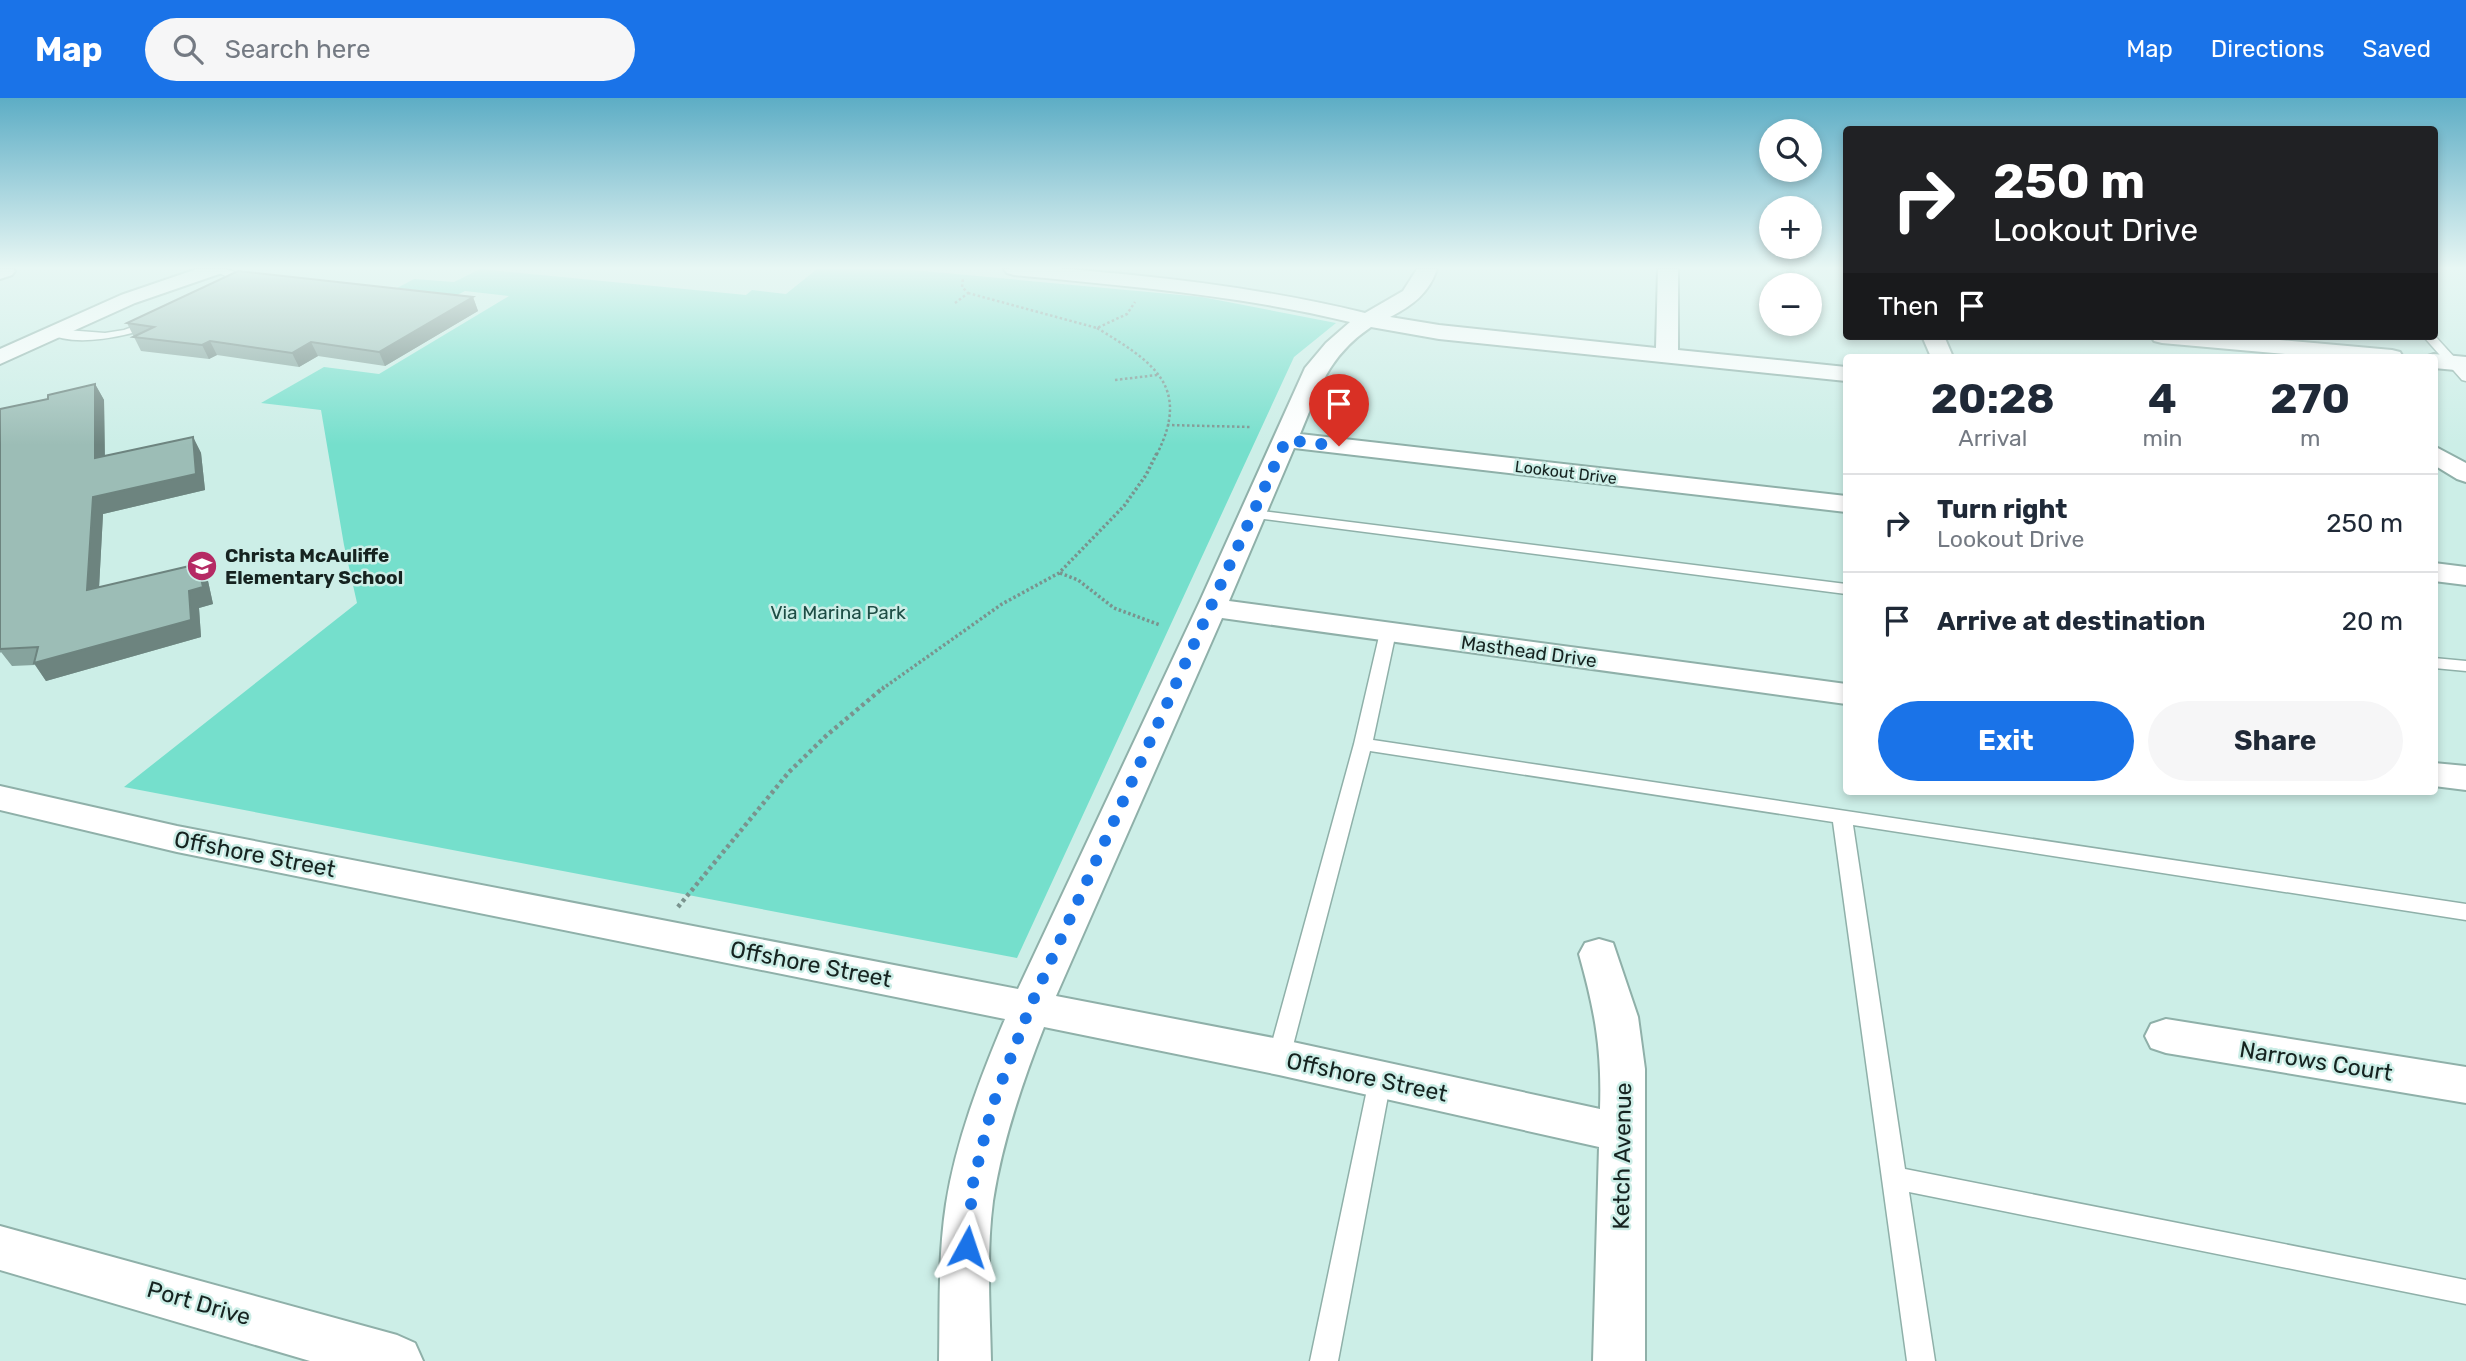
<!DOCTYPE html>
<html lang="en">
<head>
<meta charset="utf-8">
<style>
  body { margin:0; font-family:Rubik,sans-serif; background:#f6f6f7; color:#1f2937; height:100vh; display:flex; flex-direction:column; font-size:26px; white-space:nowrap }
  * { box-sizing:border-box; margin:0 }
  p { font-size:23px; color:#747a83 }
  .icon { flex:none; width:38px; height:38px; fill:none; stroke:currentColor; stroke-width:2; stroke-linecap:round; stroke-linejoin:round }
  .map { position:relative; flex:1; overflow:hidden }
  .details { position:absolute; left:1843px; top:256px; width:595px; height:441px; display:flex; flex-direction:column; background:#fff; border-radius:7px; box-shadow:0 4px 10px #0003 }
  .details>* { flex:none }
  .guide { position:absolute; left:1843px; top:28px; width:595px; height:214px; border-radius:7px; box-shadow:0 4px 10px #0003; background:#202124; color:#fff; overflow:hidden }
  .tools { position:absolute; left:1759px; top:21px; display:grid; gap:14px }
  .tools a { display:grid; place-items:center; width:63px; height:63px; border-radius:50%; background:#fff; box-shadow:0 4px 10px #0003; font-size:35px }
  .pin { position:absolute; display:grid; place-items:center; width:60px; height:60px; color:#fff; margin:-72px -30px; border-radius:50% 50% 50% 0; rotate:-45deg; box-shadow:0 0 7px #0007 }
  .pin .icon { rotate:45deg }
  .me { position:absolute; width:77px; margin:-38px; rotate:5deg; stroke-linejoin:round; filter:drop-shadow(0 0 5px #0008) }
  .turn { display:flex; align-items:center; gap:24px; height:147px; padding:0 35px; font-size:32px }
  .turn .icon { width:91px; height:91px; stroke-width:2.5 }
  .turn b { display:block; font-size:49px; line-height:60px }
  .then { display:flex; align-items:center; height:66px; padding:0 35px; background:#0003; gap:14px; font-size:26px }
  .eta { display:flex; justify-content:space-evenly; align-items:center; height:119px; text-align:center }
  .eta b { font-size:42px; font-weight:700; line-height:49px }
  .action { display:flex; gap:14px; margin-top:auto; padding:14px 35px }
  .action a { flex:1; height:80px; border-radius:42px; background:#1a73e8; color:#fff; font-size:28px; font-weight:700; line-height:80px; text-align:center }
  .action a+a { background:#f6f6f7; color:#1f2937 }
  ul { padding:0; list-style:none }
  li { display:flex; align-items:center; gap:21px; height:98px; padding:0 35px; border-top:2px solid #e0e1e3 }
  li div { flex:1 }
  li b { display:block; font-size:26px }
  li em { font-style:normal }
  header { display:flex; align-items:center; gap:42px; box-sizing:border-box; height:98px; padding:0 35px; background:#1a73e8; color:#fff }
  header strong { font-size:33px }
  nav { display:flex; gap:38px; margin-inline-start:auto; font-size:24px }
  .search { width:490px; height:63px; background:#f6f6f7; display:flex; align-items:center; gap:18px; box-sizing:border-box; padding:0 24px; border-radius:38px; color:#747a83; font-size:26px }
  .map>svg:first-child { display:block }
  .green { fill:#75dfcc }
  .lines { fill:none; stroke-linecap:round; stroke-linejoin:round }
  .service-casing { stroke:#8fb0a9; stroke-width:3 }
  .minor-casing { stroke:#8fb0a9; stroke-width:4 }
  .path-far2 { stroke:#7a938e; stroke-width:2.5; stroke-dasharray:2.5 2.5; stroke-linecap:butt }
  .path-far1 { stroke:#7a938e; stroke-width:3.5; stroke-dasharray:2.5 2.5; stroke-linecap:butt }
  .path { stroke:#7a938e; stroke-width:4.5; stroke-dasharray:3.5 3.5; stroke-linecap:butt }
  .service { fill:#fff; fill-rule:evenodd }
  .minor { fill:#fff; fill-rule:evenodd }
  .wall { fill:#86a39d }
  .shaded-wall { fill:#6d847f }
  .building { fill:#9cbdb6; stroke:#6d847f; stroke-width:2 }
  .route { stroke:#1a73e8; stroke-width:12; stroke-dasharray:0 21.6 }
  .labels { text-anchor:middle; stroke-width:5; stroke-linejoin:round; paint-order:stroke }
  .far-street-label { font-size:16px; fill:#162320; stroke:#cceee7 }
  .poi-label { font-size:19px; font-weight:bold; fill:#162320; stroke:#cceee7; text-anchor:start }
  .park-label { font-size:19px; fill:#1d4d45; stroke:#cceee7 }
  .street-label { font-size:19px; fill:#162320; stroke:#cceee7 }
  .near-street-label { font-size:23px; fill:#162320; stroke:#cceee7 }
</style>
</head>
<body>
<header>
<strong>Map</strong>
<div class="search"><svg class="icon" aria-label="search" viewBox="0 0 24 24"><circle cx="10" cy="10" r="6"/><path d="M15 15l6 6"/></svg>Search here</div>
<nav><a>Map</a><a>Directions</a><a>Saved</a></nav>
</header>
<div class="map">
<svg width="2466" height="1263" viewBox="0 0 2466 1263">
  <rect width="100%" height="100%" fill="#cceee7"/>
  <path class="green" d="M480,171L746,197L752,192L786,196L817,171H902L1202,199L1336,225L1294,259L1017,860L124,689L357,505L344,447L321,312L261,305L324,269L379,276L509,198L465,193L441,205L384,197L414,181L454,184Z"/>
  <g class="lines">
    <g class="service-casing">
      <path id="service" d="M211,171C223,170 238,172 245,183L234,190H226V186L234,182Z
        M154,221L158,222V226C132,238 72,251 47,234L53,231L105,235L124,232Z
        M2434,237L2466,272V283L2462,282L2423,238Z
        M1253,412L1846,486V496L1248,419L1246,416Z
        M1388,529L1396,534L1373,642L2466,806V822L1853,727L1905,1071L2466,1182V1206L1909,1094L1935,1263H1907L1833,724L1370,653L1290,959L1287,966L1279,968L1271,966L1268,959L1354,646L1380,534Z
        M2434,560L2466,563V573L2434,570Z
        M1380,972L1388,975L1391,982L1338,1263H1310L1369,982L1372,975Z"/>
    </g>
    <g class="minor-casing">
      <path id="minor" d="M0,171H13L15,173L12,177L0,181Z
        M197,171H225L222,175L135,205L0,266V251L121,197Z
        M1004,171C1046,167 1090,173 1132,177C1211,185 1288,196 1365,215L1403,193L1417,171H1437C1429,195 1412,208 1390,219L1439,227L1656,250L1658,171H1678V252L1846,269V283L1439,241L1371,229C1328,258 1319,291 1300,336L1846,398V414L1294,350L1229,503L1846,586V606L1222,520L1056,898L1279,941L1600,1011C1602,951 1595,913 1579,856L1585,845L1599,841L1613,845L1638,919L1645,971V1263H1593L1599,1049L1279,977L1044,929C1022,985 1002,1044 993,1103C986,1156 990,1210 991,1263H939C940,1211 938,1158 946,1106C956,1043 980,980 1005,921L177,754L0,712V688L177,728L1018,891L1200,503L1305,270L1326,245L1350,224C1239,197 1127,188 1014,177L1007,175Z
        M1922,238H1944L1953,259H1931Z
        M2151,238H2235L2392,252L2400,254L2403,259H2319L2162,245L2154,243Z
        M2434,256L2466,259V273L2434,270V259H2425Z
        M2434,348L2466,365V384L2457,381L2434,367Z
        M2434,465L2466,469V487L2434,483Z
        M2434,665L2466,668V692L2434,688Z
        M2166,921L2466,969V1005L2166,955L2151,950L2145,938L2151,926Z
        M0,1128L397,1237L415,1245L423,1263H310L0,1172Z"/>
    </g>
    <path class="path-far2" d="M968,195L1097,230L1127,216L1135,204
      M955,205L968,195L962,189L963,180
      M1097,230C1151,263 1192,287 1157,356
      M1115,282L1157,277
      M1167,327L1251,329"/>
    <path class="path-far1" d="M1060,475L1078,482L1114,510L1160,527
      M882,591L1002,506L1059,475L1124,408L1146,377L1157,355"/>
    <path class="path" d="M678,809L789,674L827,637L884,589"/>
    <use href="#service" class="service"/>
    <use href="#minor" class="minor"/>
  </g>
  <path class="wall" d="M473,199L478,213L385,268L318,258L299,269L217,257L209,261L141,253L127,225Z
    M95,286L104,302L105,358L193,339L201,355L205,392L103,416L99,489L208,483L213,506L199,510L201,539L46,583L35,567L12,568L1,554L0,555V311L48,301Z"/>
  <path class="shaded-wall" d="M473,199L478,213L385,268L379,254Z
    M210,243L217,257L209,261L202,247Z
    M311,244L318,258L299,269L292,255Z
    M95,286L104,302L105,376L95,360Z
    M193,339L201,355L205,392L103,416L98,509L87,492L93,399Z
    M198,466L208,483L213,506L199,510L201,539L46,583L34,565L189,493Z"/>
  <path class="building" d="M238,173L473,199L379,254L311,244L292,255L210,243L202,247L133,239L154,229L127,225Z
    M95,286V360L193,339L196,376L93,399L87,492L198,466L203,489L189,493L191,522L34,565L38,549L0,551V311L48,301V297Z"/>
  <linearGradient id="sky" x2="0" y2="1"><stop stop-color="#5dadc5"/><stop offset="0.49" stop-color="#e8f7f4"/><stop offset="1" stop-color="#e8f7f4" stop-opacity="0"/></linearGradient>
  <rect width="2466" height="347" fill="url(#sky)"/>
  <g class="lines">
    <path class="route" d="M967,1149L973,1085L992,1009L1030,909L1286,342L1339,348"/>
  </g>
  <defs>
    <g id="school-disc" transform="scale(1.575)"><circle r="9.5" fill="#b52a64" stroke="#cceee7"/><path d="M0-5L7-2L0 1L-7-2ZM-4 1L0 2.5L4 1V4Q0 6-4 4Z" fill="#fff"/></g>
  </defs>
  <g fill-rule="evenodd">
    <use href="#school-disc" x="202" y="468"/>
  </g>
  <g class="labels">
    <g class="far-street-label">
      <text transform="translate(1566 374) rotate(7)" y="6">Lookout Drive</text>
    </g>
    <g class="poi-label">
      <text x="225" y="464">Christa McAuliffe<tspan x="225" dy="22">Elementary School</tspan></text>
    </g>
    <g class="park-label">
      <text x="838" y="521">Via Marina Park</text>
    </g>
    <g class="street-label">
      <text transform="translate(1529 553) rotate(8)" y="7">Masthead Drive</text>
    </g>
    <g class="near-street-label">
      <text transform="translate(255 756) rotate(11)" y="8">Offshore Street</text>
      <text transform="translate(811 866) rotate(11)" y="8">Offshore Street</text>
      <text transform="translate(2316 963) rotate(9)" y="8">Narrows Court</text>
      <text transform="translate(1367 979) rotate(12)" y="8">Offshore Street</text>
      <text transform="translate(1622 1058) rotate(-89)" y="8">Ketch Avenue</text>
      <text transform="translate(199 1205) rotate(16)" y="8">Port Drive</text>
    </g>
  </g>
</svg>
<div class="tools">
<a><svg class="icon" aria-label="search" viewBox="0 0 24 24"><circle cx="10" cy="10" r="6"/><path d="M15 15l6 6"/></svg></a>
<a>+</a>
<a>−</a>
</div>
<div class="pin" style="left:1339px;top:348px;background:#d93025"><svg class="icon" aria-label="arrive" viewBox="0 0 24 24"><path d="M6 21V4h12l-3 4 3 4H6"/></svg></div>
<svg class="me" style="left:967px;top:1149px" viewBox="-20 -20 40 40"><path d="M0-17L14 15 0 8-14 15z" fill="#1a73e8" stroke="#fff" stroke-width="4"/></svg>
<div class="guide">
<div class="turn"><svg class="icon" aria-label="right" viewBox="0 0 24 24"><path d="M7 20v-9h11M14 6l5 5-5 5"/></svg><div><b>250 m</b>Lookout Drive</div></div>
<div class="then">Then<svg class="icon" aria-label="arrive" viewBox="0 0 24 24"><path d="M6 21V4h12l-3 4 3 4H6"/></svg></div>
</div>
<section class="details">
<div class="eta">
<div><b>20:28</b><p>Arrival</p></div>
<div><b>4</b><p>min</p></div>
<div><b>270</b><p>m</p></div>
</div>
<ul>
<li><svg class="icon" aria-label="right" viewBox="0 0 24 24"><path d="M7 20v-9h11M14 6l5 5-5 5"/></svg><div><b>Turn right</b><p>Lookout Drive</p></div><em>250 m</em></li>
<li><svg class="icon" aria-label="arrive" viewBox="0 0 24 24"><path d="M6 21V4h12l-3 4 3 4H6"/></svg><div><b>Arrive at destination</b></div><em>20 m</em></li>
</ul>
<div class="action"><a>Exit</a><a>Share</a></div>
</section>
</div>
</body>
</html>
